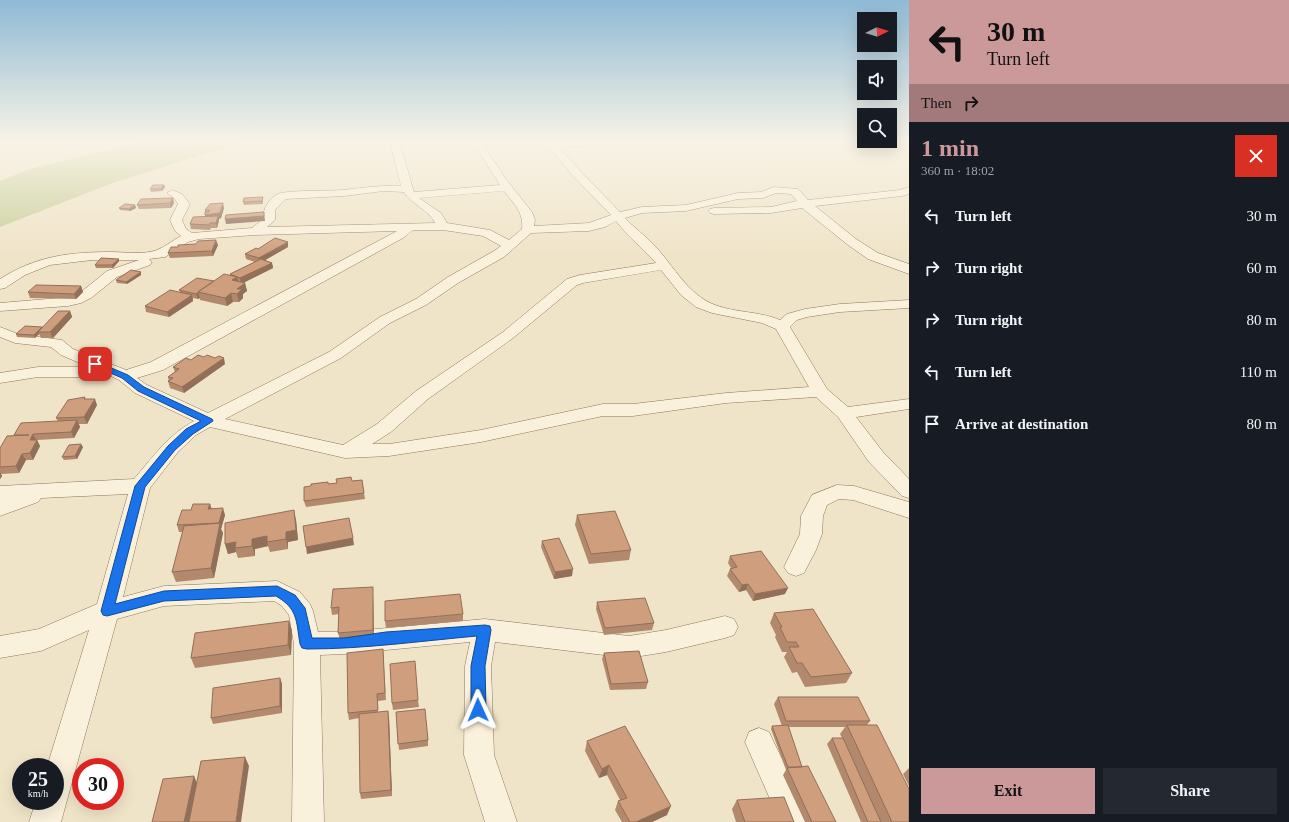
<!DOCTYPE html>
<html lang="en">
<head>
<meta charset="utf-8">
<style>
  body { margin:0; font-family:"Times New Roman",serif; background:#242831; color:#f1f3f6; height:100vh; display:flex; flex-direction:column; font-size:15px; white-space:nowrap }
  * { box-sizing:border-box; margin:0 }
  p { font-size:13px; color:#9ea1a6 }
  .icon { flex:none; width:22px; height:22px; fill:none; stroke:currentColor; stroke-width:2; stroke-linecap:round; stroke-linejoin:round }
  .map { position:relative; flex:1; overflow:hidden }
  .details { display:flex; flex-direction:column; background:#171b24; width:380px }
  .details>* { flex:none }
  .banner { background:#cc999b; color:#111; overflow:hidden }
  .needle { width:26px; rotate:85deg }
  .fabs { position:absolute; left:857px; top:12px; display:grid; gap:8px }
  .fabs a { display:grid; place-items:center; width:40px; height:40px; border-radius:0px; background:#171b24; box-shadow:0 4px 16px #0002; font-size:20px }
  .speed { position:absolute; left:12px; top:758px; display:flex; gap:8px; font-size:20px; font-weight:700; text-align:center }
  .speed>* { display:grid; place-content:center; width:52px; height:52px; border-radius:50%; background:#171b24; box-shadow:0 4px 16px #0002; line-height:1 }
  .speed small { font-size:10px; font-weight:400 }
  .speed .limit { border:6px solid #d22; background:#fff; color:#111 }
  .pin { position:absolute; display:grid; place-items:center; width:34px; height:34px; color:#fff; margin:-17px; border-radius:8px; box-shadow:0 2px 6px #0006 }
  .me { position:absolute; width:44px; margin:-22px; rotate:359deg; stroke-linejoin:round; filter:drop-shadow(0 0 3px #0008) }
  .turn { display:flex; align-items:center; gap:14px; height:84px; padding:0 12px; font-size:18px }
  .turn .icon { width:52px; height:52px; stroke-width:2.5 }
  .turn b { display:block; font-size:28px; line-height:34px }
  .then { display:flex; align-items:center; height:38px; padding:0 12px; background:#0003; gap:8px; font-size:15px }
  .round { display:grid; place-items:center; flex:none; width:42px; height:42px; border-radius:0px; background:#242831 }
  .headline { display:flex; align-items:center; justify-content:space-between; height:68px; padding:0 12px }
  h1 { font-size:24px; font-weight:800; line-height:30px; color:#cc999b }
  .action { display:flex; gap:8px; margin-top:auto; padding:8px 12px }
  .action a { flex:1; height:46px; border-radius:0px; background:#cc999b; color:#111; font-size:16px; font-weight:800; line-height:46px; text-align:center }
  .action a+a { background:#242831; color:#f1f3f6 }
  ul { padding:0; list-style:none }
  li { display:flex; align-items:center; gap:12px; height:52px; padding:0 12px }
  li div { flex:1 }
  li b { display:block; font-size:15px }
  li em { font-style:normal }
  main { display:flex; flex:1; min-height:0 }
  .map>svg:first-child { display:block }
  .green { fill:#c9cf9b }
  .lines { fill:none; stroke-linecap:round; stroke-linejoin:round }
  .minor-casing { stroke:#8d765c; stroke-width:1 }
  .minor { fill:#faf1dc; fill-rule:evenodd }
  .wall { fill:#b2896c }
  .shaded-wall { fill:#916f58 }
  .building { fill:#cf9f7d; stroke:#916f58 }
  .route { fill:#1a73e8; stroke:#114b97 }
</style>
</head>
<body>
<main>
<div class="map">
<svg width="909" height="822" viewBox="0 0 909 822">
  <rect width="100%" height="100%" fill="#f0e4c8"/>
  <path class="green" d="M147,141H245L110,184L0,227V181L30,169Z"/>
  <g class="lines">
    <g class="minor-casing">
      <path id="minor" d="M390,141H399L414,192L500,185L472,141H481L505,178L532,212L535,220L534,226L589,223L611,215L572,175L549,147L547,145L549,143L552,142L619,141L615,144L559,147L580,171L620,212L642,207L686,205L738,193L761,192L774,187L798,189L808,200L900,190L909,187V194L902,196L815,206L856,239L878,253L909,264V274L868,259L848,245L802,208L771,213L714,214L710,213L708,211L710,209L714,208L771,207L797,201L791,194L776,193L763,198L738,199L686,211L642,213L625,218C634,228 645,235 654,245C673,265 688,295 715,305C736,313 759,311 780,320L787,314L805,309L840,304L909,300V308L840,312L807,317L797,320L790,327L827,389L848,407L909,399V409L856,417L883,452L909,479V498L902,496L869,462L838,417L816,397L726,403L633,416H603L481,442L389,456L345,458L210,427L196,435L178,452L150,488L123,597L164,586L277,581L300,592L310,604L313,611L318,632H344L485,619L629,636L666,630L725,616L734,619L738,627L734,635L725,638L666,652L629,658L495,642L491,666L494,755L517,822H485L464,755L465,666L470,642L344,654L320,655L324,822H292L294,644L289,615L282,606L274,601L164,606L117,619L61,822H29L36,801H55V767H47L89,630L41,651L0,658V636L39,629L97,604L128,494L41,498L38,502L0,516V486L134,479C152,458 169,434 194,421L135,393L119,380L107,374L93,377H38L0,383V373L38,367H89L61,355L51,347L15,343L0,337V327L18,334L62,340L73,349L126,370L151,362L397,231L255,235L199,239L188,242L165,257L149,259L152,262L150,265L117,277L91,298L81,303L68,306L0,311V303L71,297L81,292L107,271L139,260H92L50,265L25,275L5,288L0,289V279C36,256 70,252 111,252C125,252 144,255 157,250C165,247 173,240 181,236L175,231L170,220L178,204L174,198L167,193L172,190L182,194L190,204L182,220L186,229L192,233L252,228L263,219C263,208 269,199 278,194C287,190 330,191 343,190C362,188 381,185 401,186ZM384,191L404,192C412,205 429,210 435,223L267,227L275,220V210L286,199L344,196ZM504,191C514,204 524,213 522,229L509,240L490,230L447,223L441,213L419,198ZM616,221C628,237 643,248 656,263L580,275L567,279L503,332L416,391L377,424L343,445L225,419L341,358L390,323L426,305L458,283L504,257L531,233L589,231L605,227ZM413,230H443L483,236L501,246L494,251L448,277L416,299L380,317L329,352L208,413L147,385L137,378L163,370L403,238ZM661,270L681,295L696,307L712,313L762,323L776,329L809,387L726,393L633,404H603L481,430L389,444H372L391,432L428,399L513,338L577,285L583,283Z
        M837,485L854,486L909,502V518L853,500L839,499L827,505L823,516L822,534L816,550L804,573L796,576L788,573L784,567L800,534L801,516L812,495Z
        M759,728L769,732L812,822H780L745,742L749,732Z"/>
    </g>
    <use href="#minor" class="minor"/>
  </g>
  <path class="wall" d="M164,185L165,187L162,191L151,192L150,189Z
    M263,200V204L244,205L243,202Z
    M174,203L171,208L139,209L137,205Z
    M135,205L136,208L130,211L120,210L119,208Z
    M224,208L221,218L219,219V220L217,228H211L210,230L191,229L190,224L205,216V210Z
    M288,242V247L265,260L272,263L273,268L243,283H245L247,291L243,294V298L239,302H233L227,306L200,300V298L198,299L193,298V301L169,317L146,312L145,306L180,292L179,290L214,281L230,275V274L255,262L246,259L245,254L258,249Z
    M196,244L218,245L213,256L170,258L168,253L178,247Z
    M119,259V261L113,268H96L95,265Z
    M141,272V275L127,284L117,283L116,280Z
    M81,286L83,292L76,299L30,298L28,292Z
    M70,311L72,317L53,338H41L39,334L35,338L17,337L16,334L42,327Z
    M191,360L225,364L184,393L170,388L168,381H169L168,377L175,372L173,367Z
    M86,399L97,405L87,424H79L80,427L74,438L37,440L40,446L33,460H26L19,473L1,474L2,476L0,479V448L15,436L14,435L58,421L56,418Z
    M83,447L77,459L64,460L62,457Z
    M362,480L365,499L306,507L304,501L328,484Z
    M210,504L211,508L225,515L221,529L223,533L214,578L176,582L172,572L183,532H179L177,525Z
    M577,515L631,550L629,560L589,564L575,525Z
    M296,520L298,540L288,542V549L270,552L268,546L255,549V556L238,558L236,552L228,554L225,544Z
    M542,541L572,576L554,579L541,547Z
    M730,556L785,594L753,601L746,590L739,592L727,576L730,569L731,568L728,563Z
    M373,594L374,637L340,640L338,633L339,614L332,615L331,608Z
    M597,602L654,623L652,630L604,635L596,609Z
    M774,613L852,673L846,683L805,687L797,672L792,673L784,657L787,652H782L775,637L776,635L770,623Z
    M463,614V621L386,628L385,621Z
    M289,621L292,631L291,655L195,668L191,658Z
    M383,649L386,700L378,701V712L389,717L392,796L361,799L360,793L359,718L349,720L348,713Z
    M604,653L648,682L646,689L610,690L602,659Z
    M280,678L282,684V713L213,724L211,718Z
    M778,697L870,721L867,725L909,822H861L827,744L832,738H842L840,734L845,727H788L802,767L836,822H805L783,775L786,770L771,729L772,726H782L774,704Z
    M418,700L419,707L393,710L392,703Z
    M396,712L428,740V746L399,750Z
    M587,741L667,815L652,822H622L615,810L618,801L620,800L607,775L599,778L585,751Z
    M909,768V786L903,774Z
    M737,800L794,822H736L732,809Z"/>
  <path class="shaded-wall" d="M164,185L165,187L162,191L161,189Z
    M173,198L174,203L171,208L170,203Z
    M223,203L224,208L221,218L219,219V220L217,228L216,223L206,220L205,215Z
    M135,205L136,208L130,211L129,209Z
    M264,212L265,221L226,224L225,219Z
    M216,240L218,245L213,256L212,251Z
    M288,242V247L260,263L259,258Z
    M119,259V261L113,268L112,265Z
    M272,263L273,268L241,284L240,278Z
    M141,272V275L127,284L126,282Z
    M237,277L239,285L232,280Z
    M245,283L247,291L243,294V298L239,302L237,294V289Z
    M81,286L83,292L76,299L74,294Z
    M198,292L200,298L198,299L196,294Z
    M231,293L233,302L227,306L225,298Z
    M192,295L193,301L169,317L167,312Z
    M70,311L72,317L53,338L50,332Z
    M42,327L38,332L39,334L35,338L34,335Z
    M224,358L225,364L184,393L182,387Z
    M95,399L97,405L87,424L84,417Z
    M77,420L80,427L74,438L71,432Z
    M33,434L36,440H30Z
    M37,440L40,446L33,460L30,453Z
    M81,444L83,447L77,459L75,456Z
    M22,454L26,460L19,473L16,466Z
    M0,472L2,476L0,479Z
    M210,504L212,510L208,509Z
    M223,508L225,515L221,529L223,533L214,578L211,568L219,523Z
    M294,510L296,520L298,540L288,542V549L286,539V532Z
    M267,536V542L268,546L255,549V556L252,546V539Z
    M353,538L354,545L307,554L306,547Z
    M236,542L235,548L236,552L228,554L225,544Z
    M573,569L572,576L554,579L555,572Z
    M748,584L746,590L739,592L742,585Z
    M373,587V594L374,637L373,630Z
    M788,588L785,594L753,601L755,594Z
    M289,621L292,631L291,655L288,645Z
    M280,678L282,684V713L280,706Z
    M388,711L389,717L392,796L391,790Z
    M245,757L249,766L241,822H236Z
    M609,765L607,775L599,778L602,769Z
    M194,776L197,783L189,822H184Z
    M671,806L667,815L652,822H636Z"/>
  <path class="building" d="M153,185H164L161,189H150Z
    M263,197L262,201L243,202L244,198Z
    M173,198L170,203L137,205L141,199Z
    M223,203L220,213L205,215V212H209V210H205L210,204Z
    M125,204L135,205L129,209L119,208Z
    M264,212V216L225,219L226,215Z
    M218,216L216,223H210L209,225L190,224L193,217Z
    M275,238L288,242L259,258L245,254L256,248L258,249Z
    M216,240L212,251L168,253L171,247H178V245L196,244L198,241Z
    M101,258L119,259L112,265H95Z
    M261,259L272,263L240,278L230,274Z
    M131,270L141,272L126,282L116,280Z
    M224,274L237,277L232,280L245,283L237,289H242L237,294L231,293L225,298L198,292Z
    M197,278L214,281L198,292H199L196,294L179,290Z
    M36,285L81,286L74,294L28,292Z
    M170,290L192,295L167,312L145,306Z
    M58,311H70L50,332H38Z
    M25,326L42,327L34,335L16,334Z
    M198,355L204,357L207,355L215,358L219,356L224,358L182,387L168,381L173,378L168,377L179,369L173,367L186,358L191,360Z
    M85,397L84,399H95L84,417L56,418L68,400Z
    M77,420L71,432L33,434L30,440H37L30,453L22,454L16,466L0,467V448L7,436L29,435H14L21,423Z
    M81,444L75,456L62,457L69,445Z
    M351,477L352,481L362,480L364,493L304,501V487L311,486V484L328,482V484L337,483L336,479Z
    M193,504H210L208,509L223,508L219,523L177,525L182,510H191Z
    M294,510L296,530L286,532V539L267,542V536L252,539V546L235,548L236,542L225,544V523Z
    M615,511L631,550L591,554L577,515Z
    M349,518L353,538L306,547L303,526Z
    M220,523L211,568L172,572L184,526Z
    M559,538L573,569L555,572L542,541Z
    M761,551L788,588L755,594L748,584L742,585L730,569L737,567L730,556Z
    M373,587V630L338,633L339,607L331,608L333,589Z
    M460,594L463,614L385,621V601Z
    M645,598L654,623L605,628L597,602Z
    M813,609L852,673L811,677L802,663H797L789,647H799L796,642H787L780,627H782L774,613Z
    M289,621L288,645L191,658L195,633Z
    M383,649L385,693L377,694L378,710L348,713L347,653Z
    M639,651L648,682L611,684L604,653Z
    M415,661L418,700L392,703L390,664Z
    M280,678V706L211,718L213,688Z
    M778,697H858L870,721H786Z
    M425,709L428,740L398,744L396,712Z
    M388,711L391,790L360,793L359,714Z
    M788,725L802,767H788L772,726Z
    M847,725H877L909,789V822H892Z
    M625,726L671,806L636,822H630L618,801L627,798L609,765L602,769L587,741Z
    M832,738H843L881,822H868Z
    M245,757L236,822H189L201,761Z
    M808,766L836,822H812L787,768Z
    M194,776L184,822H152L163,779Z
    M784,797L794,822H745L737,800Z"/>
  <linearGradient id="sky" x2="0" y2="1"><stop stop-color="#8fbad6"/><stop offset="0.55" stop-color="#f8f3e6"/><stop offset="1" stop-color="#f8f3e6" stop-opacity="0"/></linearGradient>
  <rect width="909" height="256" fill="url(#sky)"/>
  <path class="route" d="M95,361L128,375L144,387L212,419L213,421L193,434L175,450L145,487L115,604L164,591L277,586L295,595L305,608L312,638H344L386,632L485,625L490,626L491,630L485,666L486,710L483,715L478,717L474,715L471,710V666L477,636C421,641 364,649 307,649L302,648L300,644C296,620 298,609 276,596L164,601L107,616L103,615L101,611L135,486L168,446L186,429L201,421L138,391L122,378L92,365L91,364Z"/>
</svg>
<div class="fabs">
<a><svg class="needle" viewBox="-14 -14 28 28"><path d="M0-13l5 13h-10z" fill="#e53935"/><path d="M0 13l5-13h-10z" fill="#9ea1a6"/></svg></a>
<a><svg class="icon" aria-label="sound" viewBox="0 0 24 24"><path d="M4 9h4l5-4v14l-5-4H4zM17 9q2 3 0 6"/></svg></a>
<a><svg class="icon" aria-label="search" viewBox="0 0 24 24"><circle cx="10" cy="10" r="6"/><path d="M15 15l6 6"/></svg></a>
</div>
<div class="speed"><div>25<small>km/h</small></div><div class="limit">30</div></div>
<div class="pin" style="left:95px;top:364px;background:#d93025"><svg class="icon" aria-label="arrive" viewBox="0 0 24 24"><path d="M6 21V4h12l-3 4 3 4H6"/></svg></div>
<svg class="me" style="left:478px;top:710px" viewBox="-20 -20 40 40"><path d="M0-17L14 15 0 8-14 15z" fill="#1a73e8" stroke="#fff" stroke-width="4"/></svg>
</div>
<section class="details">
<div class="banner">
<div class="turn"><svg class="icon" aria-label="left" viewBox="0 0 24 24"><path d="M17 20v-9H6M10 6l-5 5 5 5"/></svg><div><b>30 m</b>Turn left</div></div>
<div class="then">Then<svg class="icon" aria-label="right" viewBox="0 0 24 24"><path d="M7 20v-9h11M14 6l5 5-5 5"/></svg></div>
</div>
<div class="headline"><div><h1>1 min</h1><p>360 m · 18:02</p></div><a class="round" style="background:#d93025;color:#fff"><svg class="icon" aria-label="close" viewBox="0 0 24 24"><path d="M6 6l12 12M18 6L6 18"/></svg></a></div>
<ul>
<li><svg class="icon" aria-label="left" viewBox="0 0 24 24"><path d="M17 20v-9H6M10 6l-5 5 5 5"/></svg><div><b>Turn left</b></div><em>30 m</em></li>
<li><svg class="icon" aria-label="right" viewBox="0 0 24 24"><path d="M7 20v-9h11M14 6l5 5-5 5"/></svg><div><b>Turn right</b></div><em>60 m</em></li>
<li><svg class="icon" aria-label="right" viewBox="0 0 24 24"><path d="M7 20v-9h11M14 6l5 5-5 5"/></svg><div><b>Turn right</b></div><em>80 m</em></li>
<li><svg class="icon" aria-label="left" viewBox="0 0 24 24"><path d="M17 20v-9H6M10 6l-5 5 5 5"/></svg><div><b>Turn left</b></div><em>110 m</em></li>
<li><svg class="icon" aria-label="arrive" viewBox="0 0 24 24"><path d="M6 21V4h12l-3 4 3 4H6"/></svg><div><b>Arrive at destination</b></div><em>80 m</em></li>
</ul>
<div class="action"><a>Exit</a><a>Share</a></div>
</section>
</main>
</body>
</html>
